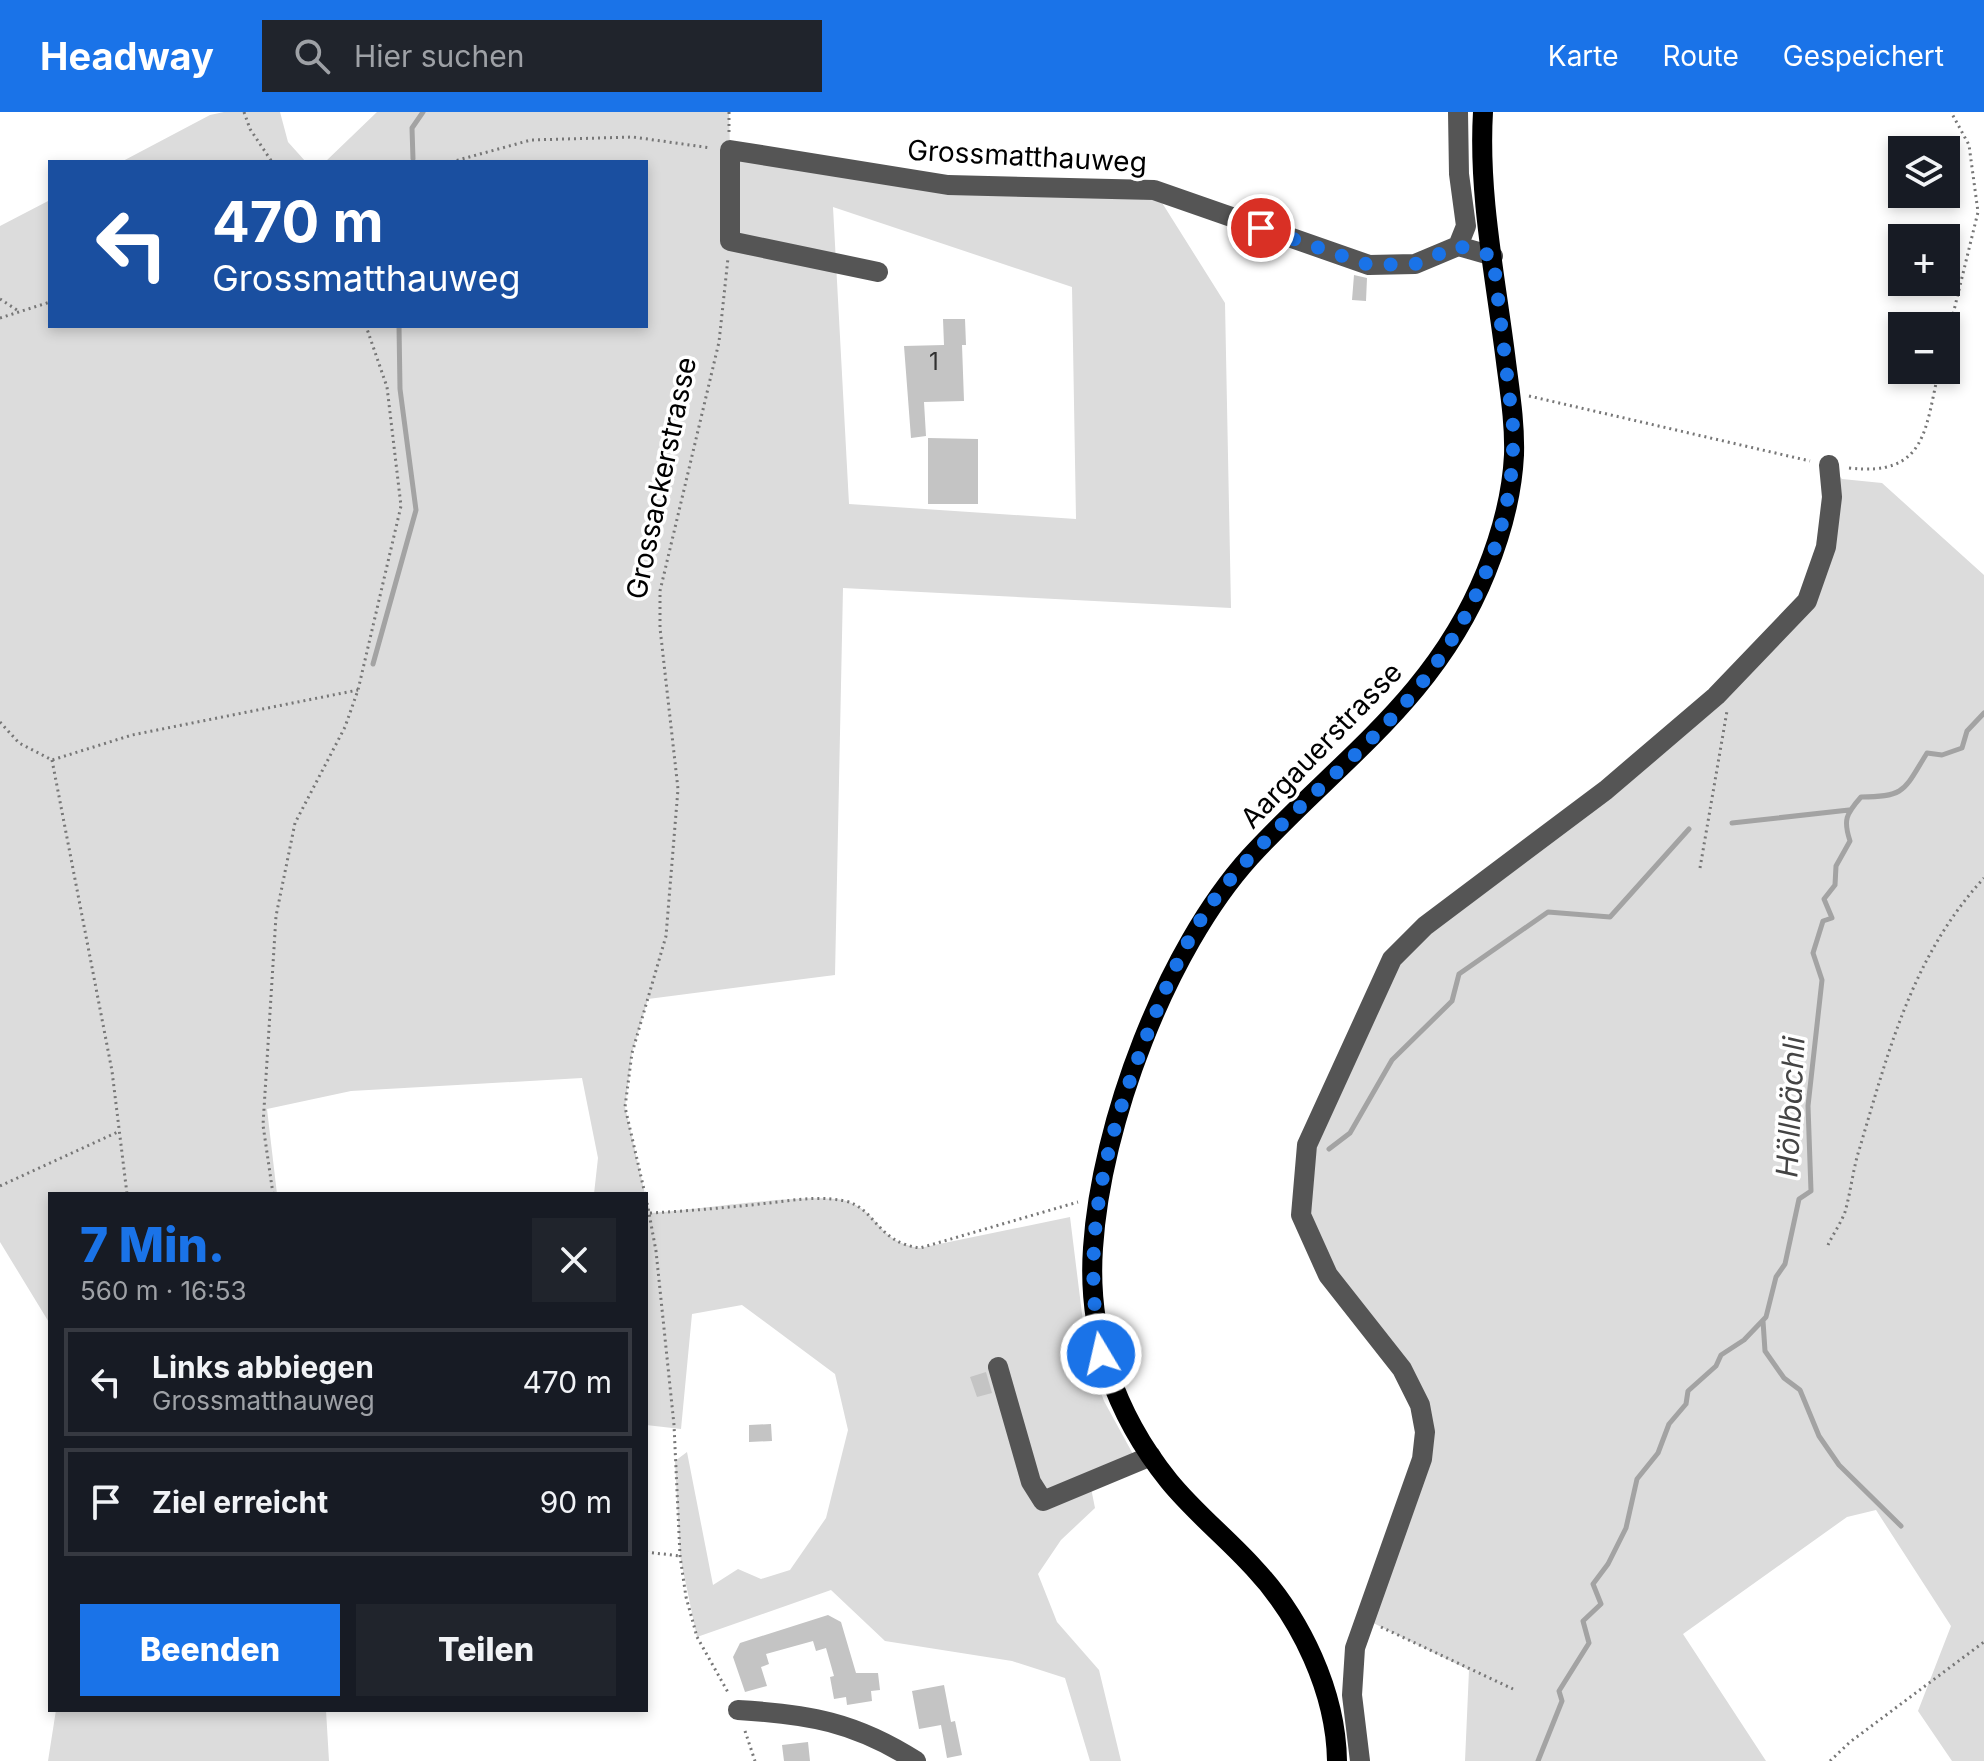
<!DOCTYPE html>
<html lang="de">
<head>
<meta charset="utf-8">
<style>
  body { margin:0; font-family:Inter,sans-serif; background:#20242c; color:#f1f3f6; height:100vh; display:flex; flex-direction:column; font-size:30px; white-space:nowrap }
  * { box-sizing:border-box; margin:0 }
  p { font-size:26px; color:#9ea1a6 }
  .icon { flex:none; width:44px; height:44px; fill:none; stroke:currentColor; stroke-width:2; stroke-linecap:round; stroke-linejoin:round }
  .map { position:relative; flex:1; overflow:hidden }
  .drawer { position:absolute; left:48px; top:1080px; width:600px; height:520px; display:flex; flex-direction:column; background:#171b24; border-radius:0px; box-shadow:0 4px 12px #0003 }
  .drawer>* { flex:none }
  .banner { position:absolute; left:48px; top:48px; width:600px; height:168px; border-radius:0px; box-shadow:0 4px 12px #0003; background:#1a4fa0; color:#fff; overflow:hidden }
  .tools { position:absolute; left:1888px; top:24px; display:grid; gap:16px }
  .tools a { display:grid; place-items:center; width:72px; height:72px; border-radius:0px; background:#171b24; box-shadow:0 4px 12px #0003; font-size:40px }
  .pin { position:absolute; display:grid; place-items:center; width:68px; height:68px; color:#fff; margin:-34px; border:4px solid #fff; border-radius:50%; box-shadow:0 2px 8px #0007 }
  .me { position:absolute; width:88px; margin:-44px; rotate:351deg; stroke-linejoin:round; filter:drop-shadow(0 0 6px #0008) }
  .turn { display:flex; align-items:center; gap:28px; height:168px; padding:0 32px; font-size:36px }
  .turn .icon { width:104px; height:104px; stroke-width:2.5 }
  .turn b { display:block; font-size:56px; line-height:68px }
  .round { display:grid; place-items:center; flex:none; width:84px; height:84px; border-radius:0px; background:#20242c }
  .head { display:flex; align-items:center; justify-content:space-between; height:136px; padding:0 32px }
  h1 { font-size:48px; font-weight:800; line-height:60px; color:#1a73e8 }
  .button { display:flex; gap:16px; margin-top:auto; padding:16px 32px }
  .button a { flex:1; height:92px; border-radius:0px; background:#1a73e8; color:#fff; font-size:32px; font-weight:800; line-height:92px; text-align:center }
  .button a+a { background:#20242c; color:#f1f3f6 }
  ul { padding:0; list-style:none }
  li { display:flex; align-items:center; gap:24px; height:108px; margin:0 16px 12px; padding:0 16px; border:4px solid #363941; border-radius:0px }
  li div { flex:1 }
  li b { display:block; font-size:30px }
  li em { font-style:normal }
  header { display:flex; align-items:center; gap:48px; box-sizing:border-box; height:112px; padding:0 40px; background:#1a73e8; color:#fff }
  header strong { font-size:38px }
  nav { display:flex; gap:44px; margin-inline-start:auto; font-size:28px }
  .search { width:560px; height:72px; background:#20242c; display:flex; align-items:center; gap:20px; box-sizing:border-box; padding:0 28px; border-radius:0px; color:#9ea1a6; font-size:30px }
  .map>svg:first-child { display:block }
  .green { fill:#dcdcdc; fill-rule:evenodd }
  .lines { fill:none; stroke-linecap:round; stroke-linejoin:round }
  .stream { stroke:#a3a3a3; stroke-width:5 }
  .building { fill:#c4c4c4 }
  .path { stroke:#777; stroke-width:3; stroke-dasharray:2 4; stroke-linecap:butt }
  .minor { stroke:#555; stroke-width:20 }
  .major { stroke:#000; stroke-width:20 }
  .route { stroke:#1a73e8; stroke-width:14; stroke-dasharray:0 25.2 }
  .labels { text-anchor:middle; stroke-width:7; stroke-linejoin:round; paint-order:stroke }
  .number-label { font-size:24px; fill:#313131 }
  .street-label { font-size:28px; fill:#000; stroke:#fff }
  .water-label { font-size:30px; font-style:italic; fill:#444; stroke:#fff }
</style>
</head>
<body>
<header>
<strong>Headway</strong>
<div class="search"><svg class="icon" aria-label="search" viewBox="0 0 24 24"><circle cx="10" cy="10" r="6"/><path d="M15 15l6 6"/></svg>Hier suchen</div>
<nav><a>Karte</a><a>Route</a><a>Gespeichert</a></nav>
</header>
<div class="map">
<svg width="1984" height="1649" viewBox="0 0 1984 1649">
  <rect width="100%" height="100%" fill="#fff"/>
  <path class="green" d="M224,0H280L288,30L306,50H121L210,3Z
    M377,0H729L730,38L948,73L1154,78L1225,191L1231,496L843,476L835,863L648,887L632,941L625,995L645,1082H594L598,1046L582,966L351,979L267,997L277,1082H50V1212L0,1130V114L50,88V214H646V50H325ZM833,95L1072,175L1076,407L849,392Z
    M1829,353L1842,367L1882,371L1984,463V1649H1952L1918,1599L1951,1514L1876,1398L1847,1405L1683,1522L1766,1649H1465L1469,1558L1363,1506L1422,1347L1420,1293L1328,1163L1301,1103L1307,1033L1392,847L1606,678L1807,489Z
    M646,1085L650,1101C692,1099 818,1078 849,1090C881,1102 877,1130 920,1136L1070,1105L1087,1242L1104,1289L1134,1344L1090,1371L1095,1396L1061,1428L1038,1462L1057,1510L1099,1558L1121,1649H1090L1065,1566L1012,1549L885,1529L831,1478L697,1525L680,1444L675,1349L687,1340L713,1473L738,1457L761,1467L790,1458L826,1406L848,1318L835,1262L742,1193L692,1202L681,1317L646,1313Z
    M56,1598H326L329,1649H48Z"/>
  <g class="lines">
    <path class="stream" d="M413,47L412,16L423,0
      M373,552L416,398L400,277L399,214
      M1732,711L1849,698
      M1329,1037L1350,1021L1392,948L1452,889L1459,862L1548,800L1610,805L1689,717
      M1763,1209L1765,1239L1784,1266L1800,1278L1819,1324L1839,1353L1901,1414
      M1538,1649L1562,1589L1559,1579L1589,1531L1583,1509L1601,1492L1593,1472L1608,1452L1626,1416L1637,1367L1658,1341L1669,1312L1686,1292L1688,1279L1716,1254L1721,1243L1744,1228L1766,1205L1776,1165L1785,1152L1799,1087L1811,1079L1808,994L1822,868L1813,841L1823,809L1832,806L1824,787L1835,773L1836,754L1850,729C1843,708 1846,702 1861,685C1906,685 1904,678 1927,641L1942,643L1962,636L1967,619L1984,601"/>
  </g>
  <path class="building" d="M1354,163L1367,166L1366,189L1352,188Z
    M943,207H965L966,233H962L964,289L924,290L926,324L911,326L904,234L944,233Z
    M928,326L978,327V392H928Z
    M986,1260L992,1281L977,1285L970,1265Z
    M771,1312L772,1329L749,1330V1313Z
    M828,1503L841,1510L856,1561H878L880,1578L871,1579L872,1589L847,1593L846,1585L834,1587L830,1565L834,1564L826,1536L816,1539L813,1529L766,1542L769,1552L761,1555L767,1574L745,1580L733,1545L740,1531Z
    M944,1573L951,1610L955,1609L962,1643L947,1646L941,1613L919,1617L912,1579Z
    M808,1630L810,1649H784L782,1633Z"/>
  <g class="lines">
    <path class="path" d="M244,0L250,17L272,50
      M729,0V21
      M451,50L531,28L633,25L711,36
      M0,187L20,200
      M0,206L50,190
      M1946,231L1978,100L1969,33L1951,0
      M1529,284L1810,349
      M1849,356C1927,365 1925,317 1939,258
      M0,610L19,631L52,648L132,623L358,578
      M52,648L112,959L127,1082
      M1700,756L1727,599
      M0,1074L120,1019
      M273,1082L263,1013L276,804L295,711L345,615L358,578L401,394L387,275L366,214
      M645,1082L625,995L632,941L666,824L678,677L660,516V479L719,230L728,146
      M646,1085L656,1139L674,1313L680,1444L686,1485L697,1525L729,1582
      M650,1101C687,1099 723,1096 760,1092C788,1089 817,1083 845,1089C876,1096 876,1130 920,1136L1078,1090
      M1828,1133C1833,1122 1841,1111 1845,1100C1851,1079 1853,1056 1860,1035C1889,937 1913,843 1984,766
      M646,1440L680,1444
      M1381,1515L1513,1577
      M745,1619L755,1649
      M1830,1649L1850,1630L1984,1530"/>
    <path class="minor" d="M1458,0L1459,62L1466,114L1458,134
      M878,160L730,129V38L948,73L1154,78L1369,153L1415,152L1458,134L1493,144
      M998,1255L1031,1370L1043,1389L1151,1344
      M738,1598C808,1602 855,1610 916,1649
      M1360,1649L1352,1583L1355,1536L1422,1347L1425,1320L1420,1293L1402,1257L1328,1163L1301,1103L1307,1033L1392,847L1425,814L1606,678L1716,584L1807,489L1826,435L1832,385L1829,353"/>
    <path class="major" d="M1337,1649C1336,1580 1301,1506 1254,1456C1227,1426 1195,1401 1169,1369C1115,1302 1087,1222 1093,1136C1101,1011 1166,838 1250,745C1338,649 1435,587 1486,460C1501,423 1512,383 1514,343C1515,312 1510,281 1506,250C1496,168 1478,83 1483,0"/>
  </g>
  <g class="lines">
    <path class="route" d="M1101,1242C1079,1122 1107,1023 1151,913C1170,865 1191,815 1224,775C1273,715 1333,667 1386,612C1462,534 1517,425 1513,314L1493,144L1458,134L1415,152L1369,153L1261,116"/>
  </g>
  <g class="labels">
    <g class="number-label">
      <text x="934" y="258">1</text>
    </g>
    <g class="street-label">
      <text transform="translate(1027 44) rotate(3)" y="10">Grossmatthauweg</text>
      <text transform="translate(661 366) rotate(-78)" y="10">Grossackerstrasse</text>
      <text transform="translate(1321 633) rotate(-46)" y="10">Aargauerstrasse</text>
    </g>
    <g class="water-label">
      <text transform="translate(1791 995) rotate(-87)" y="10">Höllbächli</text>
    </g>
  </g>
</svg>
<div class="tools">
<a><svg class="icon" aria-label="layers" viewBox="0 0 24 24"><path d="M12 4l9 5-9 5-9-5zM3 14l9 5 9-5"/></svg></a>
<a>+</a>
<a>−</a>
</div>
<div class="pin" style="left:1261px;top:116px;background:#d93025"><svg class="icon" aria-label="arrive" viewBox="0 0 24 24"><path d="M6 21V4h12l-3 4 3 4H6"/></svg></div>
<svg class="me" style="left:1101px;top:1242px" viewBox="-20 -20 40 40"><circle r="17" fill="#1a73e8" stroke="#fff" stroke-width="3"/><path d="M0-11L8 9 0 5-8 9z" fill="#fff"/></svg>
<div class="banner">
<div class="turn"><svg class="icon" aria-label="left" viewBox="0 0 24 24"><path d="M17 20v-9H6M10 6l-5 5 5 5"/></svg><div><b>470 m</b>Grossmatthauweg</div></div>
</div>
<section class="drawer">
<div class="head"><div><h1>7 Min.</h1><p>560 m · 16:53</p></div><a class="round"><svg class="icon" aria-label="close" viewBox="0 0 24 24"><path d="M6 6l12 12M18 6L6 18"/></svg></a></div>
<ul>
<li><svg class="icon" aria-label="left" viewBox="0 0 24 24"><path d="M17 20v-9H6M10 6l-5 5 5 5"/></svg><div><b>Links abbiegen</b><p>Grossmatthauweg</p></div><em>470 m</em></li>
<li><svg class="icon" aria-label="arrive" viewBox="0 0 24 24"><path d="M6 21V4h12l-3 4 3 4H6"/></svg><div><b>Ziel erreicht</b></div><em>90 m</em></li>
</ul>
<div class="button"><a>Beenden</a><a>Teilen</a></div>
</section>
</div>
</body>
</html>
